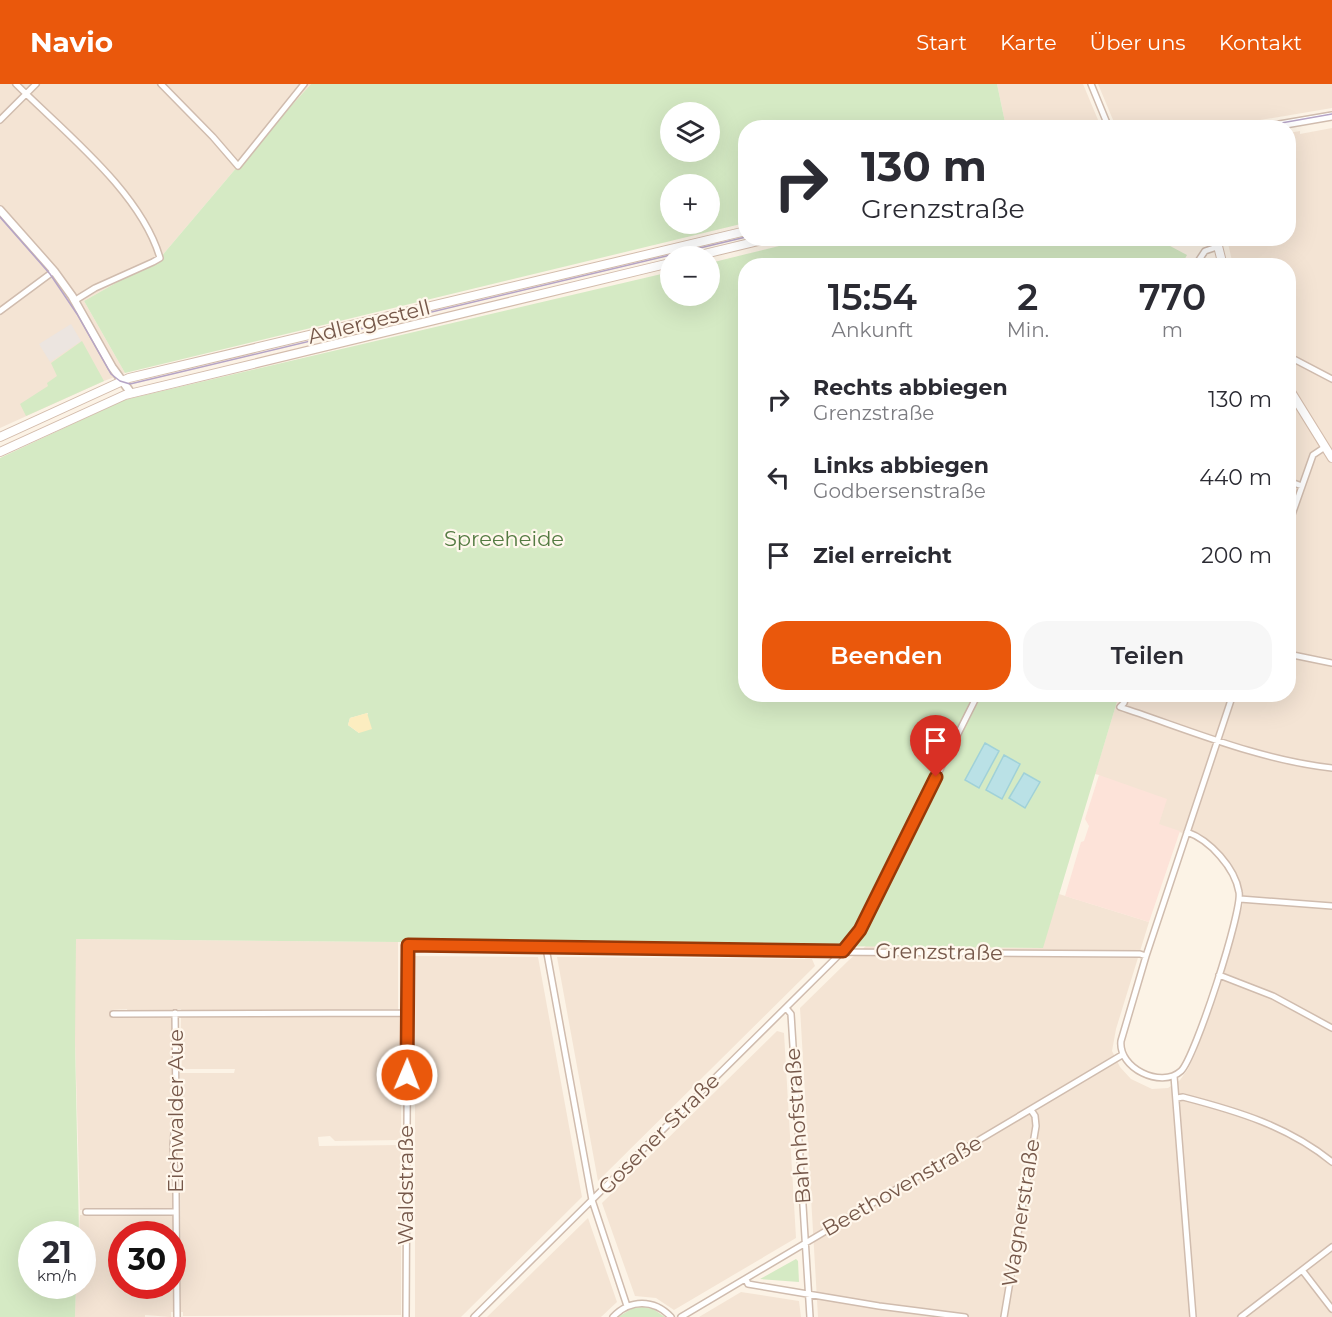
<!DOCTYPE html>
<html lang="de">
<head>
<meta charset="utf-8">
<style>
  body { margin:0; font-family:Montserrat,sans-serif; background:#f7f7f7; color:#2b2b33; height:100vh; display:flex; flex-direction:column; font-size:22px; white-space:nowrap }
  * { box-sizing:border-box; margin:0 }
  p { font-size:20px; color:#7c7c81 }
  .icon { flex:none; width:33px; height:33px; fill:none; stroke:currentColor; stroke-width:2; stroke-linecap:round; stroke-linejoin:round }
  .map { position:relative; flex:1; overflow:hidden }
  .drawer { position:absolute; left:738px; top:174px; width:558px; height:444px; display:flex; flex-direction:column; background:#fff; border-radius:24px; box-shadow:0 6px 24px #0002 }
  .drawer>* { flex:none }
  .hud { position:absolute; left:738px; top:36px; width:558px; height:126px; border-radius:24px; box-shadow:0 6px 24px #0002; background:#fff; color:#2b2b33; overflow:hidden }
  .tools { position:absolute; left:660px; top:18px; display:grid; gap:12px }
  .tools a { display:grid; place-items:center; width:60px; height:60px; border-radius:50%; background:#fff; box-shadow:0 6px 24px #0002; font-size:30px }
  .speed { position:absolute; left:18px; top:1137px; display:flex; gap:12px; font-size:30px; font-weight:700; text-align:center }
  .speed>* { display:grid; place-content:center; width:78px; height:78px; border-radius:50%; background:#fff; box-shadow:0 6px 24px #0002; line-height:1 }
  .speed small { font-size:15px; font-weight:400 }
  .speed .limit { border:9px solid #d22; background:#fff; color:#111 }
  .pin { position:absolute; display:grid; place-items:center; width:51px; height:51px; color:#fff; margin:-62px -26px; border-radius:50% 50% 50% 0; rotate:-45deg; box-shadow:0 0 6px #0007 }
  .pin .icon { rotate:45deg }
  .me { position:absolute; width:66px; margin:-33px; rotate:1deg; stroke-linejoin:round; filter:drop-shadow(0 0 4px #0008) }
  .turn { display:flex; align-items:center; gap:21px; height:126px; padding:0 24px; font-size:27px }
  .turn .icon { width:78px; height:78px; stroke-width:2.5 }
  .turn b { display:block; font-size:42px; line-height:51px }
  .eta { display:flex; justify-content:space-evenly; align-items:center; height:102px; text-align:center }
  .eta b { font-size:36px; font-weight:600; line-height:42px }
  .action { display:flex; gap:12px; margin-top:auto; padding:12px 24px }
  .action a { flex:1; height:69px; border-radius:24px; background:#ea580c; color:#fff; font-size:24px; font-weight:600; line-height:69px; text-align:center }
  .action a+a { background:#f7f7f7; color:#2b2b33 }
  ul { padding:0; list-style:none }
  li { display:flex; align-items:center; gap:18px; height:78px; padding:0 24px }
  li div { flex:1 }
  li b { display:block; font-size:22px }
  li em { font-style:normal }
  header { display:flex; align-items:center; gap:36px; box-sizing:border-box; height:84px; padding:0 30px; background:#ea580c; color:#fff }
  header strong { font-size:28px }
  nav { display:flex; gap:33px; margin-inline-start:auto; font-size:21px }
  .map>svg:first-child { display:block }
  .residential { fill:#f4e4d4; fill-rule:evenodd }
  .commercial { fill:#fde3d9 }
  .industrial { fill:#ece5e0 }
  .green { fill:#d5eac4; fill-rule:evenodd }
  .sand { fill:#fcedc0 }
  .water { fill:#bae1e6; stroke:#a0d1d8; stroke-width:1.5 }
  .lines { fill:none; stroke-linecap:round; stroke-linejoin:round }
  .minor-casing { stroke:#d0bcae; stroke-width:8 }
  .tertiary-casing { stroke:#d0bcae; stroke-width:10 }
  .secondary-casing { stroke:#d3bcac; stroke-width:10 }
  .minor { stroke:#fff; stroke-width:5 }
  .tertiary { stroke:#fff; stroke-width:7 }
  .secondary { stroke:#fff; stroke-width:8 }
  .tram { stroke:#b5a4c6; stroke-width:1.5 }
  .route-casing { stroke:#983908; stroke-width:15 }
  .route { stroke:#ea580c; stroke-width:10 }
  .labels { text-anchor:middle; stroke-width:4.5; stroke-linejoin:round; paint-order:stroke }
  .street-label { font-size:21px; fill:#76584a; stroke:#fff7ec }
  .park-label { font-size:21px; fill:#547b42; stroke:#fff7ec }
</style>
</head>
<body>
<header>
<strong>Navio</strong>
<nav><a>Start</a><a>Karte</a><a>Über uns</a><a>Kontakt</a></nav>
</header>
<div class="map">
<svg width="1332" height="1233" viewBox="0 0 1332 1233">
  <rect width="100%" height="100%" fill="#fcf3e6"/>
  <path class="residential" d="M0,0H311L254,63L160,174L84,217L125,289L104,297L0,344Z
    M997,0H1083L1101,43H1006Z
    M1098,0H1332V24L1219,43H1116Z
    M1332,44V1233H818L800,924L849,876L866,862L1042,864L1059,810L1149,838L1116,945L1112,967L1120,983L1131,995L1152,1005L1168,1004L1180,996L1188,985L1196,968L1243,820L1242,809L1231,779L1213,762L1201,755L1158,741L1099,691L1095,690L1119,611L1288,610V182L1233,181L1227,155L1288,154L1289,49L1300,47V50Z
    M75,855L398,858V925L182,928L181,925H172V928H128L127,925L111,926V933H171L173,936V1022L170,1048L173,1084V1126H80L75,957Z
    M415,872L538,873L582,1113L461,1233H415Z
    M557,873L812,875L815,882L598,1097Z
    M401,932V1056L335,1057L330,1052L318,1053L319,1062L401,1061V1231L183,1232V1228H181L180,1082L177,1056L180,1025V989H234L235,985H180L181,933Z
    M777,947L784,949L796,1154L674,1226L656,1214L635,1212L602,1119Z
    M80,1131H174V1228H171V1233L145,1231V1233H75L76,1202H82V1150H79ZM122,1150H172V1202H122Z
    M588,1134L617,1218L601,1233H487Z
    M741,1208L799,1217L801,1233H699Z"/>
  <path class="commercial" d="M1099,691L1167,715L1159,740L1180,747L1149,838L1065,812L1081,758L1084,757L1089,742L1085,735Z"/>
  <path class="industrial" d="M71,240L81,257L50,278L39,260Z"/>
  <path class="green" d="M311,0H997L1006,43L746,44L745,139L125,289L84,217L160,174L254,63ZM670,28H710V68H670ZM670,100H710V140H670Z
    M1155,154L1187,171L1181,182H746V610L1119,611L1043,864L76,855L75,957L79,1150H32V1202H76L75,1233H0V374L124,316L670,188V212H710V179L807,155ZM368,629L359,649L348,641L350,634Z
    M82,257L104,297L26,332L20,320L48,302L47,299L57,292L51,279Z
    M796,1175L798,1177L799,1198L760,1195Z
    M643,1223L653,1225L665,1233H618L633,1224Z"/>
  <path class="sand" d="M367,629L372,645L359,649L348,641L350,634Z"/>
  <path class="water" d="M985,659L999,667L979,704L965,696Z
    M1004,671L1020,680L1002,715L986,706Z
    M1024,689L1040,698L1025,724L1009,714Z"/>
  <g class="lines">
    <g class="minor-casing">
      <path id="minor" d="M16,0C64,48 141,108 160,174L153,178L95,204L74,217
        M161,0L213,53L238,82L304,0
        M1091,0L1109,44
        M0,36L36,0
        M1195,182L1205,167L1217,163
        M0,227L54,187
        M1288,272L1332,295
        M1288,397L1302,402
        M1288,442L1313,371L1325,363
        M1288,570L1332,579
        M1127,610L1124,619L1120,623C1189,646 1259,676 1332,684
        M1187,748C1210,756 1235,784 1239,808C1243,826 1195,974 1181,987C1161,1005 1118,984 1121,957L1146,872L1233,610
        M1240,815L1332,822
        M546,864L592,1116L627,1222
        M1219,891L1273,912L1332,944
        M786,924L791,930L810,1233
        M175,929L176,1024L173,1062L176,1108L177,1233
        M113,930L407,929
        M1174,992L1193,1233
        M1177,1014L1183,1013C1237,1027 1288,1042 1332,1078
        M86,1128H176
        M1302,1186L1332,1225
        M746,1195L748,1200L879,1222L965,1233
        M406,1233L408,861L824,868L1140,870L1146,872
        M474,1233L855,855L978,610
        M613,1233C630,1215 654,1215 671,1233
        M681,1233L1122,971
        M1004,1233L1036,1042L1035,1032L1031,1026
        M1241,1233L1332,1163"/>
    </g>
    <g class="tertiary-casing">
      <path id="tertiary" d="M1248,44L1268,43L1332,32
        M0,126L54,187L72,212L112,283L131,309"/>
    </g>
    <g class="secondary-casing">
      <path id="secondary" d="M1216,154L1223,182
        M696,172L771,154
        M1288,303L1332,374
        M0,353L129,294L746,147
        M0,368L125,311L670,179"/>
    </g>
    <use href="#minor" class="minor"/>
    <use href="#tertiary" class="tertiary"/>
    <use href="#secondary" class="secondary"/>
    <path class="tram" d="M1253,44L1332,30
      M0,133L50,190L77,230L111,290L120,297L130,300L746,153"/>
  </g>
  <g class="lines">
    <g class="route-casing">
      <path id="route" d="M407,991L408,861L843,867L860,846L936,693"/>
    </g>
    <use href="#route" class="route"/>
  </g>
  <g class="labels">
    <g class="street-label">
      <text transform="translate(369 238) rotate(-14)" y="7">Adlergestell</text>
      <text transform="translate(939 868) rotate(1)" y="7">Grenzstraße</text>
      <text transform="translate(176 1027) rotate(-90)" y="7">Eichwalder Aue</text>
      <text transform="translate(798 1042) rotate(-94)" y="7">Bahnhofstraße</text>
      <text transform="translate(659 1050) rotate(-45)" y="7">Gosener Straße</text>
      <text transform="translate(406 1101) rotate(-90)" y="7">Waldstraße</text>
      <text transform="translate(902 1102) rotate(-30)" y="7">Beethovenstraße</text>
      <text transform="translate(1021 1129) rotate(-81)" y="7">Wagnerstraße</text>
    </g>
    <g class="park-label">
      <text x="504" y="462">Spreeheide</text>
    </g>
  </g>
</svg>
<div class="tools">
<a><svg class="icon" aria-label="layers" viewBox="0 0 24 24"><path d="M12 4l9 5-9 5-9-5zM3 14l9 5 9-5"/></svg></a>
<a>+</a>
<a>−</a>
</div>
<div class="speed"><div>21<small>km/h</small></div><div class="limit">30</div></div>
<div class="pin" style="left:936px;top:693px;background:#d93025"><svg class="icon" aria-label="arrive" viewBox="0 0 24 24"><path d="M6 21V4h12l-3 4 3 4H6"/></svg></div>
<svg class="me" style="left:407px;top:991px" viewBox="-20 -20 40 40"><circle r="17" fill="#ea580c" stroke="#fff" stroke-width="3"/><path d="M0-11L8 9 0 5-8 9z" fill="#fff"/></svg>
<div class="hud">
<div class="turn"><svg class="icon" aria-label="right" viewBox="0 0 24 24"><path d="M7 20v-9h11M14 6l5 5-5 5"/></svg><div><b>130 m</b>Grenzstraße</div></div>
</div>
<section class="drawer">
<div class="eta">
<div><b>15:54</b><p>Ankunft</p></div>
<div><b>2</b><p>Min.</p></div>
<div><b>770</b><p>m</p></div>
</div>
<ul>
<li><svg class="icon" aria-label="right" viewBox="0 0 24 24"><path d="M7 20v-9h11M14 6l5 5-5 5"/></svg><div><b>Rechts abbiegen</b><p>Grenzstraße</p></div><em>130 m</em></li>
<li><svg class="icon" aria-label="left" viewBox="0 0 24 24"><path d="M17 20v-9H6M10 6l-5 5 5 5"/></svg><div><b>Links abbiegen</b><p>Godbersenstraße</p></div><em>440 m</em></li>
<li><svg class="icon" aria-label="arrive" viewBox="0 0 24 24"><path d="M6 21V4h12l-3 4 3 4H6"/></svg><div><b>Ziel erreicht</b></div><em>200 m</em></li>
</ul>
<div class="action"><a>Beenden</a><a>Teilen</a></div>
</section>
</div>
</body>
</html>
